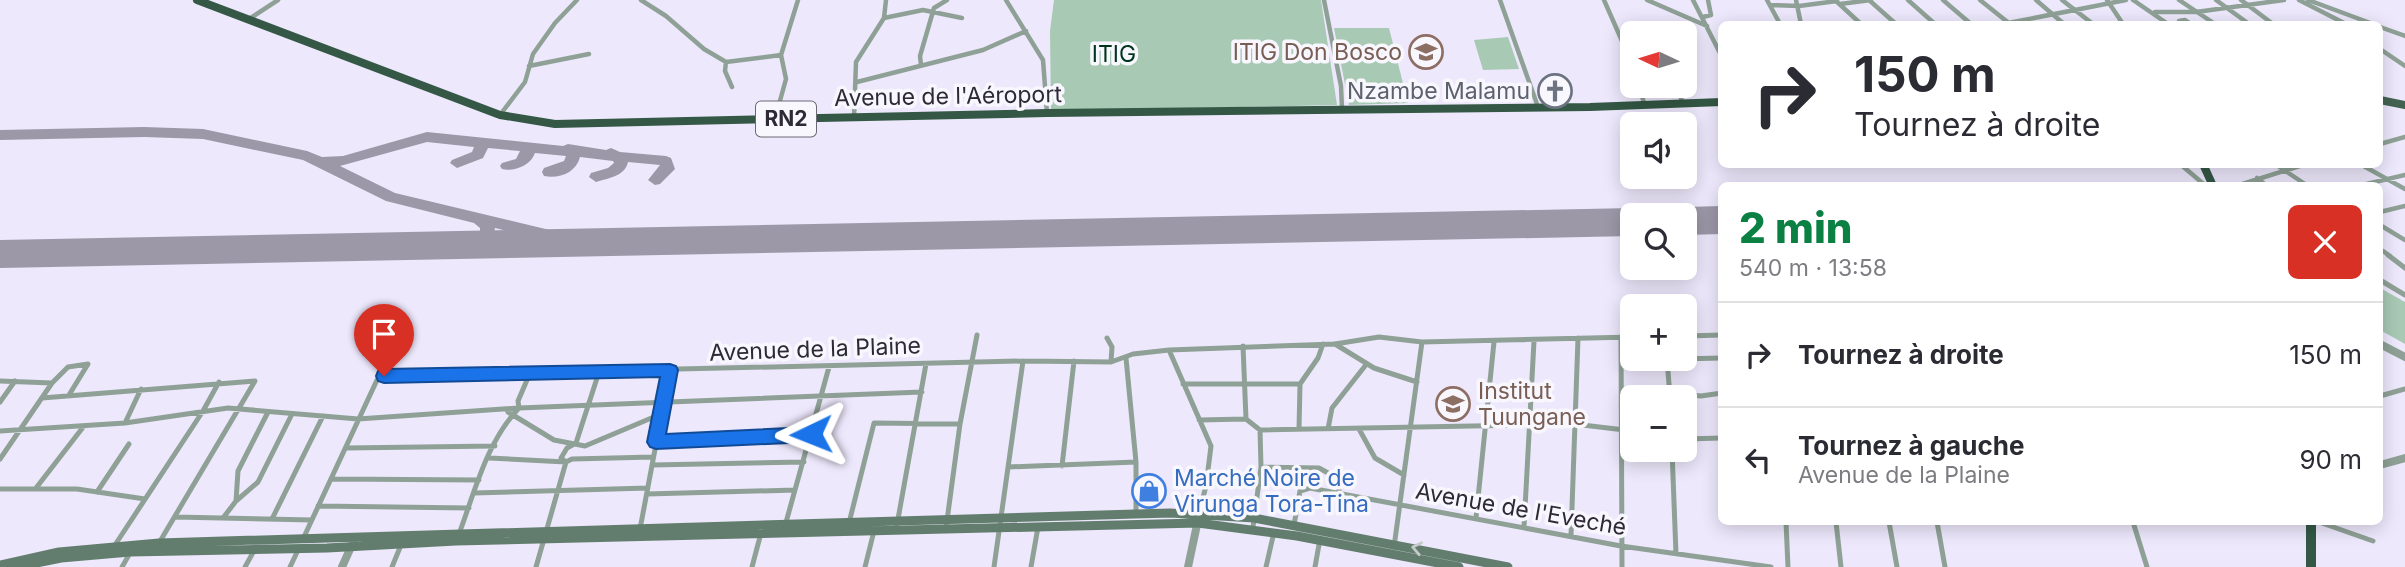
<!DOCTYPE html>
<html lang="fr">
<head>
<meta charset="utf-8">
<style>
  body { margin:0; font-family:Inter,sans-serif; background:#f7f7f7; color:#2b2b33; height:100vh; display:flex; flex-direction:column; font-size:26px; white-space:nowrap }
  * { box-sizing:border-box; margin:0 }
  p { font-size:23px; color:#7c7c81 }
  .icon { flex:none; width:38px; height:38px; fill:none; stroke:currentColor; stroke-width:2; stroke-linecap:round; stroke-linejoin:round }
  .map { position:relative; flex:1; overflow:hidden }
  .drawer { position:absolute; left:1718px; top:182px; width:665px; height:343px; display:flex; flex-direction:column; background:#fff; border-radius:10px; box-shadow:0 4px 18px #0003 }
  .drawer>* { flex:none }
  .banner { position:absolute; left:1718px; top:21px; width:665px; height:147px; border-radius:10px; box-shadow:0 4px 18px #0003; background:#fff; color:#2b2b33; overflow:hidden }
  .needle { width:46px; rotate:274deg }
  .tools { position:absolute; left:1620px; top:21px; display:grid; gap:14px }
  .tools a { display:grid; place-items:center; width:77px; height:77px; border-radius:10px; background:#fff; box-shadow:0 4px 18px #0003; font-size:35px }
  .pin { position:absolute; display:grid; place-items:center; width:60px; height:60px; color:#fff; margin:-72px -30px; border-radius:50% 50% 50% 0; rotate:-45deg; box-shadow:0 0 7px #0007 }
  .pin .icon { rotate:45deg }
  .me { position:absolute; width:77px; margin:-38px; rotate:268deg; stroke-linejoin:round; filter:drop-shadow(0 0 5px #0008) }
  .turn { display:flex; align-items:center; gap:24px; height:147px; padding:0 21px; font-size:32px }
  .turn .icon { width:91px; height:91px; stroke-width:2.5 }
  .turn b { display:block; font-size:49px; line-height:60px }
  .round { display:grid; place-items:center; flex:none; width:74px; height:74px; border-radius:10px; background:#f7f7f7 }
  .overview { display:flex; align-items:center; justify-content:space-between; height:119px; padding:0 21px }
  h1 { font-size:42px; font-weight:800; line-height:52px; color:#0b8043 }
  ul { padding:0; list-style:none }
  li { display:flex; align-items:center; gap:21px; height:105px; padding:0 21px; border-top:2px solid #e1e1e2 }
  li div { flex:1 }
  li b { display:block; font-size:26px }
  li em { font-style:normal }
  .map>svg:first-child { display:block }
  .green { fill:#a8c9b4 }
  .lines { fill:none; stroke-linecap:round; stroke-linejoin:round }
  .taxiway { fill:#9c98a8; fill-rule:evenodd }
  .runway { fill:#9c98a8; fill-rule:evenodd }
  .minor-far1 { stroke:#8fa196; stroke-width:4.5 }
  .minor { stroke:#8fa196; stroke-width:5 }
  .tertiary { stroke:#8fa196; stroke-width:8 }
  .secondary { stroke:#627d6d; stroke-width:9 }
  .primary { stroke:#436351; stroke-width:8 }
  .trunk-far1 { stroke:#345845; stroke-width:8 }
  .trunk { stroke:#345845; stroke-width:10 }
  .oneway { stroke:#c4cccb }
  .route { fill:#1a73e8; stroke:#114b97; stroke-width:2 }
  .labels { text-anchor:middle; stroke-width:7; stroke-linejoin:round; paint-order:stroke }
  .shield { fill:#f9f7fe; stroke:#6a6872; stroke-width:2 }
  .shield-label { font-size:21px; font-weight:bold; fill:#2d2a36 }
  .education-label { font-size:23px; fill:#785e54; stroke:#f9f7fe; text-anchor:end }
  .park-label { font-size:23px; fill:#00351d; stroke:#f9f7fe }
  .worship-label { font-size:23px; fill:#5b616d; stroke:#f9f7fe; text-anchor:end }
  .street-label { font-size:23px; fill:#2d2a36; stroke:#f9f7fe }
  .shop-label { font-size:23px; fill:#366cbe; stroke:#f9f7fe; text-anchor:start }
</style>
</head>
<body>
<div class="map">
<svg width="2405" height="567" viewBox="0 0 2405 567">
  <rect width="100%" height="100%" fill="#ede8fc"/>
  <path class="green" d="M1054,0H1321L1337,105L1051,111L1050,31Z
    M1334,28H1389L1408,103L1349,105Z
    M1508,37L1519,69L1483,70L1474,40Z
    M2380,288L2405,302V344L2380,330Z"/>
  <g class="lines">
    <path class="taxiway" d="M144,127L203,129L307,151L322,157L343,156L427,132L563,146L568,144L606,150L611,148L620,152L666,156L671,158L675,169L660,184L655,185L648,180L660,165L628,162C625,176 609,178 596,182L589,177L591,173L608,168L614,163L613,161L580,157C576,173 559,179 544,176L542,172L544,168L564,161L566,156L535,153C531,165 515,172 502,169L500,166L502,163L516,159L520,151L488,148L483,158L457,168L450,163L452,160L472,152L474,147L427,142L340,166L395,193L579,237L587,243L579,249L495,228C493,244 480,247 467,251L459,245L462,241L473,238L480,232V228L474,223L386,201L303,160L203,139L144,137L0,140V130Z"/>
    <path class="runway" d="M1722,206V234L1685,235V215H1669L1671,211L1685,207Z
      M1633,208L1648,215H1633V236L0,268V240Z"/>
    <path class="minor-far1" d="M641,0L666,16L704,49L726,62L781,55
      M1006,0L1043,60L1047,113
      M1324,0L1341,86L1342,109
      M1500,0L1538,107
      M1604,0L1633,66
      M1647,0L1707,26
      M1693,0L1722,57
      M1767,0L1780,24
      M1796,0L1801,24
      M1835,0L1861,24
      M1869,0L1896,24
      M1908,0L1935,24
      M1943,0L1971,24
      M1980,0L2010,24
      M2036,0L2064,24
      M2062,0L2093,24
      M2107,0L2123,24
      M2133,0L2168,24
      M2179,0L2215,24
      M2216,0L2249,24
      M2241,0L2273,24
      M2299,0L2346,24
      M2308,0L2373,24
      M1840,4L1871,0
      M1770,5L1799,6L1837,1
      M2155,12H2196L2284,0
      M1703,17L1711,15L1708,0
      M884,18L923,10L962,18
      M249,19L278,0
      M2179,21L2185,20L2191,24
      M2003,24L2126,0
      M2380,27L2405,36
      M2380,49L2405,66
      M726,62L725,71L732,87
      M921,65L920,56L934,8L947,0
      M529,66L589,54
      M857,82L983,50L1026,31
      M1639,86L1644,103
      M1676,86L1683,103
      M500,115L525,82L533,54L555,23L577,0
      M854,118L856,62L884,18L886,0
      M775,119L786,79L781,55L798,0
      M2380,144L2405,137
      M2180,164L2206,186
      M2275,164L2308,186
      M2360,164L2405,189
      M2257,178L2267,186
      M2236,186L2306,164
      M2358,186L2405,175
      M2380,212L2405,206
      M2380,225L2405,240
      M2383,251L2390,256"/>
    <path class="minor" d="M2388,255L2405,268
      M2380,280L2405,295
      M1685,336L1722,335
      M1621,337L1622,567
      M1107,338L1112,347L1111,362
      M1335,344L1374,368L1417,382
      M1243,346L1246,419L1260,430L1574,424L1633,431
      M1169,350L1211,446L1206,486L1199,513
      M1126,358L1136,462V515
      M1667,359L1670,397
      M1678,359L1722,358
      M0,381L52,383L0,459
      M52,383L68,367L88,364L69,395
      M1183,384H1300
      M1670,393L1701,396L1722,393
      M2380,396L2405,389
      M42,398L255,381L159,543
      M0,402L15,381
      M508,412L554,440L585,446L661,414
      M1199,420L1246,419
      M125,423L141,389
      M1299,429L1300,384L1318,358L1323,344
      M1328,429L1332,408L1365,366
      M1359,429L1375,458L1404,475
      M0,431L125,423L228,408L358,419L519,408L922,392
      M1685,439L1722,438
      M656,442L811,434
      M346,448L495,446
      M1672,450L1676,554
      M489,458L566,462L572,459L653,457
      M652,465L804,462
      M1062,466L1074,361
      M1008,467L1136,462
      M1261,467L1319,468L1339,479V493
      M331,479L479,480
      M36,488L84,426
      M0,489H77L145,499
      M97,492L129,444
      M474,493L648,488
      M647,494L795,490
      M236,501L238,471L268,412
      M318,506L469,508
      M175,517L312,520
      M223,518L236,501L258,482L292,414
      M1476,518L1494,342
      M272,519L323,416
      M1786,522L1788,567
      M1836,522L1841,567
      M1889,522L1897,567
      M1937,522L1945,567
      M2133,522L2147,567
      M2319,522L2373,541
      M849,523L874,423L960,424
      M1294,525L1300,491L1310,488L1621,546L1771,567
      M785,526L829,367
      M1253,527L1261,467L1260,430
      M1524,527L1534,341
      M946,528L960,424L977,335
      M640,529L670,370
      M896,530L926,364
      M459,534C475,491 487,441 519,408L518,401L530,373
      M1571,536L1578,338
      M303,539L377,380L384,376L1023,361L1111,362L1133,354L1169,350L1335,344L1379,337L1422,342L1633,337
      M1394,547L1422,342
      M113,548L203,411L219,382
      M122,567L130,553
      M245,567L255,549
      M290,567L299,548
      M392,567L401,545
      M536,567L566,462L561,458L567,448L576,443L599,372
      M752,567L761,533
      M865,567L874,531
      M994,567L1023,361
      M1031,567L1038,527
      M1266,567L1274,532
      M1315,567L1320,539"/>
    <path class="tertiary" d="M2380,344L2405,357
      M2380,465L2405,458
      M342,567L355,538
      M1188,567L1198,520"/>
    <path class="secondary" d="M0,565L59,552L159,543L1170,513L1254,518L1508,567
      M17,567L61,558L130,552L327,548L456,541L1198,523L1297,536L1459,567"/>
    <path class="primary" d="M2380,100L2405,105"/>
    <path class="trunk-far1" d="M197,0L500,115L555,124L1047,113L1590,107L1722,102
      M2203,164L2213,186"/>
    <path class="trunk" d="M2311,522V567"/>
  </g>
  <defs><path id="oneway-chevron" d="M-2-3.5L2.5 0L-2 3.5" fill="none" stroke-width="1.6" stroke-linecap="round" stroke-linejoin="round" transform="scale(1.75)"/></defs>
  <use class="oneway" href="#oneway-chevron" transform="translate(1417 548) rotate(-168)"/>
  <path class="route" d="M670,364L676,366L678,370L666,434L811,427L818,429L820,434L818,439L811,442L656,449L650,447L647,442L660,377L384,383L378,381L376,376L378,371L384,369Z"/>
  <defs>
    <g id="university-ring" transform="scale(1.75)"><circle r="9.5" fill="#f9f7fe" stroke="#8d6e63" stroke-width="1.5"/><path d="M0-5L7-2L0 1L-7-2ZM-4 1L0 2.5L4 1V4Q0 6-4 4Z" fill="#8d6e63"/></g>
    <g id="church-ring" transform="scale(1.75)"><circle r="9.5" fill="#f9f7fe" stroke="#6b7280" stroke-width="1.5"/><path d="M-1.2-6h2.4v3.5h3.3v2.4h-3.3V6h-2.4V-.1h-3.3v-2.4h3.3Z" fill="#6b7280"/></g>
    <g id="school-ring" transform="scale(1.75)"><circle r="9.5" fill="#f9f7fe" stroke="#8d6e63" stroke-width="1.5"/><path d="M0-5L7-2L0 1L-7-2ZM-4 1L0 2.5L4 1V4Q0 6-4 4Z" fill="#8d6e63"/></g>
    <g id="shop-ring" transform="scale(1.75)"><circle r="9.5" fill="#f9f7fe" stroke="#3f7fe0" stroke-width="1.5"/><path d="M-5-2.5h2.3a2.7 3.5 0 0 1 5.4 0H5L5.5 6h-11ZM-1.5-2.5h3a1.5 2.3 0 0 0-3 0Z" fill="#3f7fe0"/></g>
  </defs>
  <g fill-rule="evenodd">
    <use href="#university-ring" x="1426" y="52"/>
    <use href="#church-ring" x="1555" y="91"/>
    <use href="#school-ring" x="1453" y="404"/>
    <use href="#shop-ring" x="1149" y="491"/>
  </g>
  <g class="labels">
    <rect class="shield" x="756" y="101.5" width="60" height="35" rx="5"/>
    <g class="shield-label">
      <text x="786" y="126">RN2</text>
    </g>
    <g class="education-label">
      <text x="1402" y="60">ITIG Don Bosco</text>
      <text x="1478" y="399" text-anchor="start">Institut<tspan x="1478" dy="26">Tuungane</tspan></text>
    </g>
    <g class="park-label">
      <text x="1114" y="62">ITIG</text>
    </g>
    <g class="worship-label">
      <text x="1530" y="99">Nzambe Malamu</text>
    </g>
    <g class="street-label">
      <text transform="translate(948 96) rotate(-1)" y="8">Avenue de l'Aéroport</text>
      <text transform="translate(815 349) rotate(-2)" y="8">Avenue de la Plaine</text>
      <text transform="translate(1521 509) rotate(10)" y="8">Avenue de l'Eveché</text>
    </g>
    <g class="shop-label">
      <text x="1174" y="486">Marché Noire de<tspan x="1174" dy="26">Virunga Tora-Tina</tspan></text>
    </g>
  </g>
</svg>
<div class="tools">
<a><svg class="needle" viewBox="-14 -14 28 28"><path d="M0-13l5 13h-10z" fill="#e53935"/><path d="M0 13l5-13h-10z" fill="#7c7c81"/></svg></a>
<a><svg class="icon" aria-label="sound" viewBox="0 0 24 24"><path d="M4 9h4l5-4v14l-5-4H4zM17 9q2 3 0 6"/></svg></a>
<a><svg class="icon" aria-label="search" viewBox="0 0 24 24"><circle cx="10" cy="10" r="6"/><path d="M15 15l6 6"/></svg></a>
<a>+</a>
<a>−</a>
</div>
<div class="pin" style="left:384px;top:376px;background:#d93025"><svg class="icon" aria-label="arrive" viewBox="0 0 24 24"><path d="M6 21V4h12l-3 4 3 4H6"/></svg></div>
<svg class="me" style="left:811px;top:434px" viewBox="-20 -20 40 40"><path d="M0-17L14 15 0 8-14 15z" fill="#1a73e8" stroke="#fff" stroke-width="4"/></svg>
<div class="banner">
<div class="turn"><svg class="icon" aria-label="right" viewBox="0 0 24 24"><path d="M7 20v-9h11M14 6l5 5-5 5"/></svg><div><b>150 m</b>Tournez à droite</div></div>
</div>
<section class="drawer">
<div class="overview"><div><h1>2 min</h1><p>540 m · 13:58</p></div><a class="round" style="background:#d93025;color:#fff"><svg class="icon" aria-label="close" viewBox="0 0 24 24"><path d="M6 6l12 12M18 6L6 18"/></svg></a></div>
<ul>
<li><svg class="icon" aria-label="right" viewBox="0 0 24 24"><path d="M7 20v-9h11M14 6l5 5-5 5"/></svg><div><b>Tournez à droite</b></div><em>150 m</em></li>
<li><svg class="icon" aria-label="left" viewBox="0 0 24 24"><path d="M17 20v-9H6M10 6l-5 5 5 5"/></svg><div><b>Tournez à gauche</b><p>Avenue de la Plaine</p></div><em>90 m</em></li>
</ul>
</section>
</div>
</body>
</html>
